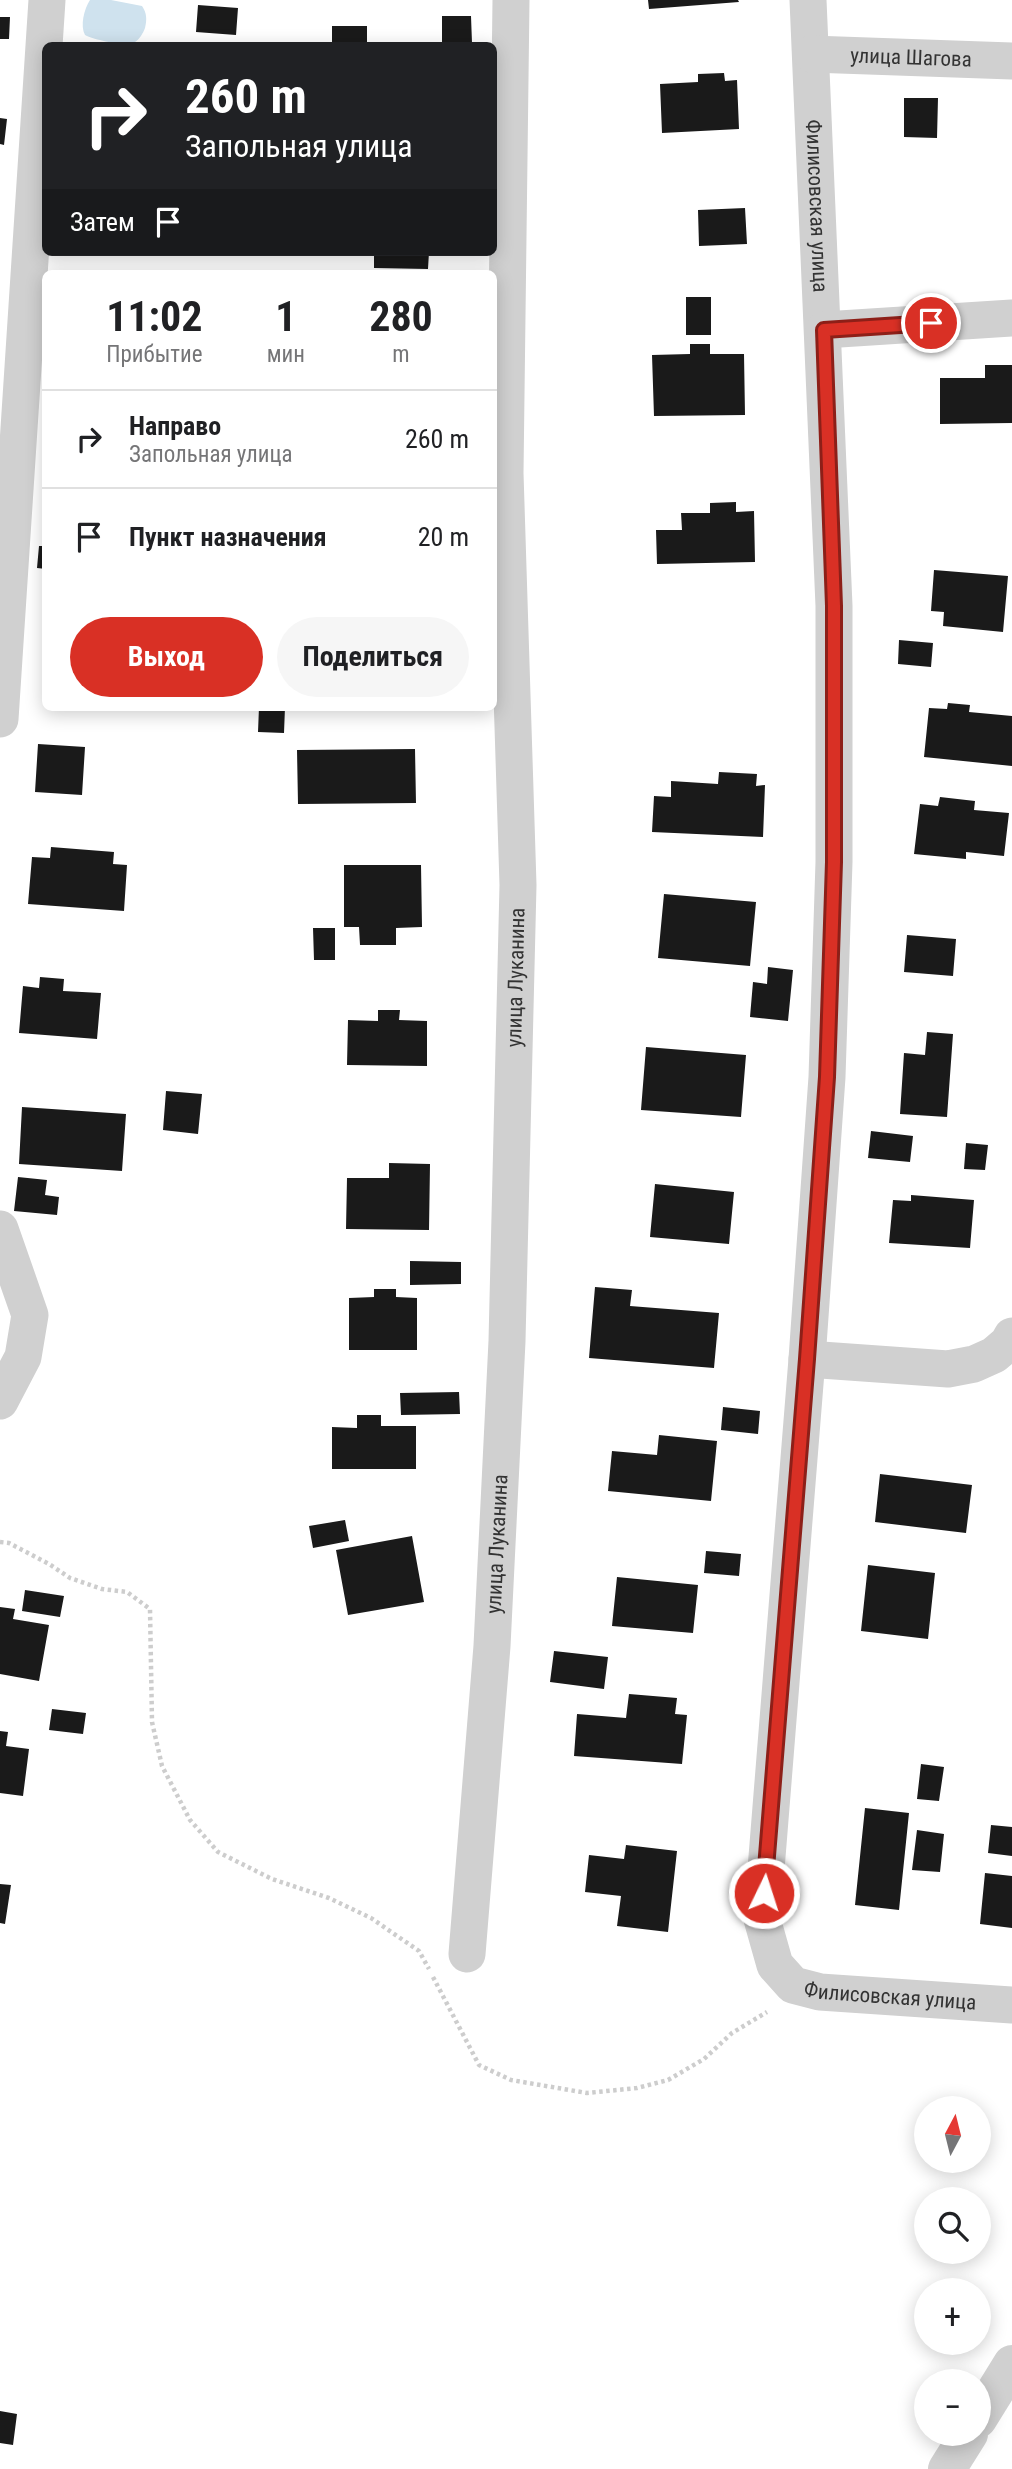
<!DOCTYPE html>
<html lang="ru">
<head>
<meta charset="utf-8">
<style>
  body { margin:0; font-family:"Roboto Condensed",sans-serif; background:#f6f6f6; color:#202124; height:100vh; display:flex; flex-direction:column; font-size:26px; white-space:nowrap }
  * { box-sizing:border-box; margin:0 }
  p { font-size:23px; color:#757577 }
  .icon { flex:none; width:38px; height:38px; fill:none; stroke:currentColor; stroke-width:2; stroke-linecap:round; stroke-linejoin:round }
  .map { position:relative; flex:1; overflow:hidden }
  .details { position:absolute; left:42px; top:270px; width:455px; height:441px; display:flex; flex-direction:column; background:#fff; border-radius:10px; box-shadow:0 4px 18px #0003 }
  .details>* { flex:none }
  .guide { position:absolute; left:42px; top:42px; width:455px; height:214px; border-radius:10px; box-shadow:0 4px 18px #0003; background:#202124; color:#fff; overflow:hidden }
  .needle { width:46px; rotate:7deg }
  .fabs { position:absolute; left:914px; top:2096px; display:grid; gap:14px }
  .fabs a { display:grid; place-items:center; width:77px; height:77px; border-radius:50%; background:#fff; box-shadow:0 4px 18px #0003; font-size:35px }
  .pin { position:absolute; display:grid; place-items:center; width:60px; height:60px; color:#fff; margin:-30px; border:4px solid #fff; border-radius:50%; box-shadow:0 2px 7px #0007 }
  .me { position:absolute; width:77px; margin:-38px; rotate:4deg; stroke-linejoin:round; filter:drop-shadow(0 0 5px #0008) }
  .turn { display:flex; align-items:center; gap:24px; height:147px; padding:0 28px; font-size:32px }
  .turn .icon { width:91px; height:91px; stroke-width:2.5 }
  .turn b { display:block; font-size:49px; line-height:60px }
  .then { display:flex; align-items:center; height:66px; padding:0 28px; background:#0003; gap:14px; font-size:26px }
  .eta { display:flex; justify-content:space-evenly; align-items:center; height:119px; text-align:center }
  .eta b { font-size:42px; font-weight:700; line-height:49px }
  .button { display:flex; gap:14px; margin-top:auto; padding:14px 28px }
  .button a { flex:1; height:80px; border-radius:42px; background:#d93025; color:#fff; font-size:28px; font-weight:700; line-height:80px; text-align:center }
  .button a+a { background:#f6f6f6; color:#202124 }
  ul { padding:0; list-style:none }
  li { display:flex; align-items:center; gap:21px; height:98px; padding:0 28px; border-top:2px solid #e0e0e0 }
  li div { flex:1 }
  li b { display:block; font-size:26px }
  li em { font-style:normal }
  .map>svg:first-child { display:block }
  .water { fill:#cfe2ee }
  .building { fill:#1a1a1a }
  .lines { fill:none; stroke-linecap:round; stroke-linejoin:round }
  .path { stroke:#cdcdcd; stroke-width:4.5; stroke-dasharray:3.5 3.5; stroke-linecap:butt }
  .minor { stroke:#d0d0d0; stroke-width:37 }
  .tertiary { stroke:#d0d0d0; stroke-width:38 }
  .route-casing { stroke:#8d1f18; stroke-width:18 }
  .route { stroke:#d93025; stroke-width:12 }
  .labels { text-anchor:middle; stroke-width:7; stroke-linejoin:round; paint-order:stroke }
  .street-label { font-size:21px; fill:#333; stroke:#fff }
</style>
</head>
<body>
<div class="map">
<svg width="1012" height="2469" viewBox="0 0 1012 2469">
  <rect width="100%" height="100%" fill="#fff"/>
  <path class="water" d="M90,0H111L142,6C147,13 147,20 145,28C143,33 140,39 135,42C127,47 94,40 85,35C80,26 84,9 90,0Z"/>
  <path class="building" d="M648,0H738L739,2L649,9Z
    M198,5L238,8L236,35L196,32Z
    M442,16H471L472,43H442Z
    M0,17H10L9,39H0Z
    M332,26H367V46L332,45Z
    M724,73L725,81L737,80L739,129L662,133L660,84L698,82V74Z
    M904,98H938L937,138L904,137Z
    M0,118L7,119L4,145L0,144Z
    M745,208L747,244L699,246L698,210Z
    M374,252H429L428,269L374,268Z
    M686,297H711V335H686Z
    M690,344H710V354H744L745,415L654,416L652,355L690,354Z
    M985,365H1012V423L940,424V378H985Z
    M736,502V512L754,511L755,562L657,564L656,530H682L681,513H710V503Z
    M39,546H46V569L37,568Z
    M934,570L1008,576L1003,632L943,626L944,612L931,611Z
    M899,640L933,643L931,667L898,664Z
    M948,703L970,705L969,712L1012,716V766L924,757L929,708L947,709Z
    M259,707H285L284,733L258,732Z
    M38,744L85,747L82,795L35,792Z
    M415,749L416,803L298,804L297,750Z
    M719,772L757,774L756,786L765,785L763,837L652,832L654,796L671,797V781L718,784Z
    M940,797L975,801L974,810L1009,813L1004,856L966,852V859L914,854L920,804L938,806Z
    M51,847L114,852L113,864L127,865L124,911L28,904L32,857L50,858Z
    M344,865H421L422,927L396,928V945H360L359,927H344Z
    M664,894L756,902L750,966L658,958Z
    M313,928H335V960H314Z
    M907,935L956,939L953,976L904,972Z
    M768,967L793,970L788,1021L750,1017L753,982L767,984Z
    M40,977L64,979L63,991L101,993L97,1039L19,1033L23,986L39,988Z
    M378,1010H400L399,1020L427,1021V1066L347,1065L348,1020L378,1021Z
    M927,1032L953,1034L947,1117L900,1114L904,1053L925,1055Z
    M646,1047L746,1055L741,1117L641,1110Z
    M166,1091L202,1094L198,1134L163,1130Z
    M22,1107L126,1114L122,1171L19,1164Z
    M871,1131L913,1136L910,1162L868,1158Z
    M966,1143L988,1145L985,1170L964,1169Z
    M389,1163L430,1164L429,1230L346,1229L347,1178H389Z
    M18,1177L47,1180L45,1195L59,1197L57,1215L14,1211Z
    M655,1184L734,1192L729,1244L650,1237Z
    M911,1195L974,1200L970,1248L889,1243L893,1200L911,1201Z
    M410,1261L461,1262V1284L410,1285Z
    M595,1287L632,1290L630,1306L719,1313L714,1368L589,1358Z
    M374,1289H396V1297L417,1298V1350H349V1298L374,1297Z
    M459,1392L460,1414L401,1415L400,1393Z
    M723,1407L760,1411L758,1434L721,1430Z
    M357,1415H381V1426H416V1469H332V1427L357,1428Z
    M659,1435L717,1441L711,1501L608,1491L612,1451L657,1455Z
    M880,1474L972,1485L966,1533L875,1522Z
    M345,1520L349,1541L313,1548L309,1526Z
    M412,1536L424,1602L348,1615L336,1550Z
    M706,1551L741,1554L739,1576L704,1573Z
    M868,1565L935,1573L928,1639L861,1631Z
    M617,1577L698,1585L693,1633L612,1626Z
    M25,1590L64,1596L60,1617L22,1611Z
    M0,1607L15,1609L13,1619L49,1625L39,1681L0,1674Z
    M554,1651L608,1657L604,1689L550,1682Z
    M629,1694L677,1698L675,1714L687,1715L682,1764L574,1756L577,1714L626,1718Z
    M52,1709L86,1713L83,1734L49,1730Z
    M0,1731L8,1732L6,1746L29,1749L23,1796L0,1793Z
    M921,1764L944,1767L939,1801L917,1799Z
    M865,1808L909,1813L899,1910L855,1905Z
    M991,1825L1012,1827V1856L988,1853Z
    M917,1830L944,1834L940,1872L912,1870Z
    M626,1845L677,1851L668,1932L617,1926L621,1896L585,1892L589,1855L624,1859Z
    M985,1873L1012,1876V1928L980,1924Z
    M0,1884L11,1885L5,1924L0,1923Z
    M0,2411L17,2414L13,2445L0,2443Z"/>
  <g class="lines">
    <path class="path" d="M0,1542L9,1543L49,1564L70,1578L102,1589L127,1592L150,1609L152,1722L162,1766L190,1820L218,1852L272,1879L329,1898L371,1918L419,1951L429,1969
      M433,1977L479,2065L511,2080L587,2093L637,2088L668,2080L704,2059L732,2033L767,2012"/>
    <g class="minor">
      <path id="s1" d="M808,0L834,606V862L827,1077L807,1359L762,1919L775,1965L793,1985L820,1992L1012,2005"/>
      <path id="s2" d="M811,54L1012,61"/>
      <path d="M824,330L1012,318"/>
      <path d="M0,719L47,0"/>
      <path d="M0,1229L30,1315L23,1357L0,1401"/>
      <path d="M807,1359L948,1369L974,1364L994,1355L1008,1343L1012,1336"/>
      <path id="s3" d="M467,1954L492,1646L507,1341L518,885L505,473L511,0"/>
    </g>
    <path class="tertiary" d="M978,2419L1012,2364
      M947,2469L969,2434"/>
  </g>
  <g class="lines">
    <g class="route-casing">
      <path id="route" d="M764,1893L807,1359L827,1077L834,862V606L824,330L931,323"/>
    </g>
    <use href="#route" class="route"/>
  </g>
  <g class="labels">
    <g class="street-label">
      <text dy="7" stroke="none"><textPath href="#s2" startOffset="100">улица Шагова</textPath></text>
      <text dy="7" stroke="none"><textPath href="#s1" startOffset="206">Филисовская улица</textPath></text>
      <text dy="7" stroke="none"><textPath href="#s3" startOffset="978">улица Луканина</textPath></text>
      <text dy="7" stroke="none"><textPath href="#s3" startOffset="411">улица Луканина</textPath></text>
      <text dy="7" stroke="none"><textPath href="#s1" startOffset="2095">Филисовская улица</textPath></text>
    </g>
  </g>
</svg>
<div class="fabs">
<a><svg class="needle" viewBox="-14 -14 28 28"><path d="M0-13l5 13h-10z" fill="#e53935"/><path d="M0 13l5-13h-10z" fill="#757577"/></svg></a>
<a><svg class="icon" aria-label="search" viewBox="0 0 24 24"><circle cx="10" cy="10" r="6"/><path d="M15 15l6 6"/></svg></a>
<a>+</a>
<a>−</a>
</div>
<div class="pin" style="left:931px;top:323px;background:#d93025"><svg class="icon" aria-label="arrive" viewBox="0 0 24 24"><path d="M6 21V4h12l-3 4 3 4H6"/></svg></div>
<svg class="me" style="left:764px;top:1893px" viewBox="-20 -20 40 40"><circle r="17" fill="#d93025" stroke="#fff" stroke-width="3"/><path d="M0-11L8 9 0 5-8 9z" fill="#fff"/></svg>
<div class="guide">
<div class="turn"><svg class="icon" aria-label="right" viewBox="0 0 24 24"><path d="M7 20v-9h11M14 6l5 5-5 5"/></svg><div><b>260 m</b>Запольная улица</div></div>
<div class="then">Затем<svg class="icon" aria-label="arrive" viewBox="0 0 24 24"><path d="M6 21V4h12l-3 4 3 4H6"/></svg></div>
</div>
<section class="details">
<div class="eta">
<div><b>11:02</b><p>Прибытие</p></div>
<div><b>1</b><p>мин</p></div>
<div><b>280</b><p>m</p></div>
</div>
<ul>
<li><svg class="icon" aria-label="right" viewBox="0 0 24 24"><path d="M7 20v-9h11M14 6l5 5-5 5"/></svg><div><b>Направо</b><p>Запольная улица</p></div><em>260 m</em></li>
<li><svg class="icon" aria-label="arrive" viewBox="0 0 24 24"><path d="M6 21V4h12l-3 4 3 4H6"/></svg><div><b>Пункт назначения</b></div><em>20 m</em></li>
</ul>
<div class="button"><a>Выход</a><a>Поделиться</a></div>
</section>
</div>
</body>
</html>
